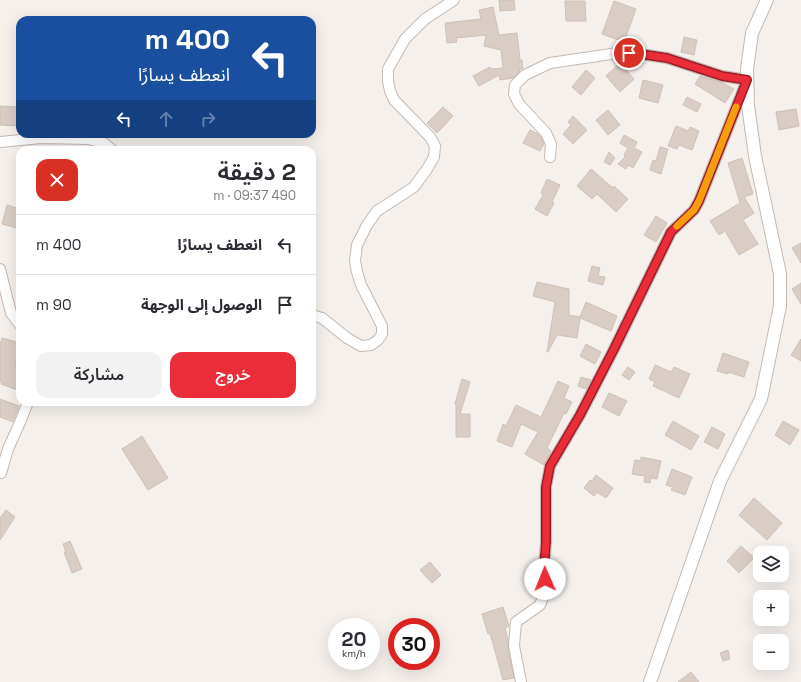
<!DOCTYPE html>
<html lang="ar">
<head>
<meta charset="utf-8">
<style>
  body { margin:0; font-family:"Space Grotesk","Noto Sans Arabic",sans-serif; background:#f2f2f3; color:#2b2b33; direction:rtl; height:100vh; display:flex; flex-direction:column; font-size:15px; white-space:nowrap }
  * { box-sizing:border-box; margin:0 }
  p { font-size:13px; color:#7c7c81 }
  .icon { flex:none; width:22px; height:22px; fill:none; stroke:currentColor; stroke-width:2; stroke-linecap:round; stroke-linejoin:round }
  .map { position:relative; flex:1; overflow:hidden; direction:ltr }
  .panel { position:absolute; left:16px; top:146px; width:300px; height:260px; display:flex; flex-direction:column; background:#fff; border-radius:12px; box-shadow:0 4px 16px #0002; direction:rtl }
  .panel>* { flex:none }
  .guide { position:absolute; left:16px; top:16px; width:300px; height:122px; border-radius:12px; box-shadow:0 4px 16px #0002; direction:rtl; background:#1a4fa0; color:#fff; overflow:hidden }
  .tools { position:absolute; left:753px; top:546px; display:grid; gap:8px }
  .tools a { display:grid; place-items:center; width:36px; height:36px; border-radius:8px; background:#fff; box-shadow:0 4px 16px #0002; font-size:20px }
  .speed { position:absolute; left:328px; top:618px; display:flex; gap:8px; font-size:20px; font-weight:700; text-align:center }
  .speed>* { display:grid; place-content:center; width:52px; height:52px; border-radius:50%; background:#fff; box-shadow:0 4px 16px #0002; line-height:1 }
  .speed small { font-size:10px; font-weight:400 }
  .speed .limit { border:6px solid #d22; background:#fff; color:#111 }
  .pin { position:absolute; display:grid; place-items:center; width:34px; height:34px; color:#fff; margin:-17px; border:2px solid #fff; border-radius:50%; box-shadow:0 1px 4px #0007 }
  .me { position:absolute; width:44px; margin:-22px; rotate:359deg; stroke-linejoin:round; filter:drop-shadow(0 0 3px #0008) }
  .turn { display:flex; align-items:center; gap:14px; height:84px; padding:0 20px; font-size:18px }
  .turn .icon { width:52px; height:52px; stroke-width:2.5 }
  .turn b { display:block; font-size:28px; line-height:34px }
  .lanes { display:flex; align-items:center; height:38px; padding:0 20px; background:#0003; justify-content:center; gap:20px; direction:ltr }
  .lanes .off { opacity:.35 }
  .round { display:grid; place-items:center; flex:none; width:42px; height:42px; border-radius:12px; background:#f2f2f3 }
  .head { display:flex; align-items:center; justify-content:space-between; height:68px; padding:0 20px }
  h1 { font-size:24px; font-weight:600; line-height:30px }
  .button { display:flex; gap:8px; margin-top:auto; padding:8px 20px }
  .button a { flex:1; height:46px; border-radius:12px; background:#eb2d3a; color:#fff; font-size:16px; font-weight:600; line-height:46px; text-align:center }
  .button a+a { background:#f2f2f3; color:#2b2b33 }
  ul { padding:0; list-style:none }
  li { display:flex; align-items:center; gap:12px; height:60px; padding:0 20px; border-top:1px solid #e1e1e2 }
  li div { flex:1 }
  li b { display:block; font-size:15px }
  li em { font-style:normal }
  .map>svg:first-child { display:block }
  .building { fill:#d9cdc5; stroke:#d0c0b6 }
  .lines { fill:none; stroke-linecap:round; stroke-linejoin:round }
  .minor-casing { stroke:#c3b9b2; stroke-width:12 }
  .tertiary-casing { stroke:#c3b9b2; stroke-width:14 }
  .minor { stroke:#fff; stroke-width:10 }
  .tertiary { stroke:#fff; stroke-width:12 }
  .route-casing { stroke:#991d26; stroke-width:10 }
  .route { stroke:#eb2d3a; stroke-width:7 }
  .slow { stroke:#f59e0b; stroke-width:7 }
</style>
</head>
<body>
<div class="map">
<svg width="801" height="682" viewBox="0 0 801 682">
  <rect width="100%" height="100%" fill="#f5f0ec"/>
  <path class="building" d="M499,0H514L515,10L500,11Z
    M565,1H585L586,21H566Z
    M614,1L636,9L624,42L602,34Z
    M493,7L499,35L517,33L520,60H522L523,69H519L520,71L513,78L500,80L499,75L479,86L473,76L490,67L491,69L503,68L501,50L484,46L486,35L456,38L457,42L447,43L445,23L481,19L479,10Z
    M684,37L697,40L694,55L681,52Z
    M620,63L634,79L620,92L606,76Z
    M586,70L595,78L581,95L572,87Z
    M700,76L723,83L734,89L725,103L695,84Z
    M643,80L663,85L658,103L639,98Z
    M687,97L701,104L697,112L683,105Z
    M0,106L20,107V126L0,125Z
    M443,107L453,116L437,133L427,123Z
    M796,109L799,126L779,130L776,112Z
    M608,110L620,125L608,135L596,120Z
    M573,116L587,130L573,144L563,134L571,125L568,122Z
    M676,126L688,131L690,127L699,131L692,150L679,145L677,149L668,146Z
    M530,130L538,134L541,137L544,144L540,151L523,143Z
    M624,135L637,142L634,148L642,152L633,168L628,165L626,169L618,164L625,157L624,155L628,148L620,143Z
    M660,147L668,149L661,174L650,170L653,160L656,161Z
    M609,152L615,158L610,165L604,162Z
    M742,158L753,194L744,197L754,213L743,220L758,244L739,255L725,231L719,235L710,221L740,203L728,163Z
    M591,169L613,188L614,186L628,199L616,212L597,194L592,199L577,186Z
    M547,179L560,185L552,202L554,203L547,216L535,209L543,195L541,193Z
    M7,205L20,209V229L2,224Z
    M656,216L667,223L656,242L644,235Z
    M801,243V263L792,248Z
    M592,266L600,268L598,276L605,277L603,285L588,281Z
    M537,282L569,289V315L580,317L586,302L617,316L611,331L580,318L577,338L557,335L548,352H547L555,302L533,296Z
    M801,283V304L792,289Z
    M2,338L20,343L15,366L20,368V391L1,384L2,383L0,382V345Z
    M801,339V361L791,355Z
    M586,344L601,352L595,364L580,356Z
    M723,353L749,362L744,377L728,372V374L717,371Z
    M655,365L671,372L674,367L690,374L679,398L653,386L655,382L649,379Z
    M628,367L635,372L629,380L622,375Z
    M581,377L591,380L586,389L578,386Z
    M462,379L470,382L460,414H470V437H456V404H455Z
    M558,381L569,386L564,398L572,402L566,414L564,413L547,448L551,451L544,465L525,454L538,432L521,424L512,447L497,441L503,424L506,426L516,405L541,417Z
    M609,393L627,401L619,416L602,407Z
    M0,399L19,406L13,422L0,417Z
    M673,421L699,436L691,450L665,435Z
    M783,421L799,430L790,445L775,435Z
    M712,427L725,434L718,449L704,442Z
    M142,436L168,478L148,490L122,449Z
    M641,457L661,461L657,479L651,478L650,483L644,482L645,476L632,474L635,460L641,461Z
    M672,469L692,477L685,495L671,490L673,487L666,485Z
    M596,475L613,488L606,498L597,492L594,496L584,488L590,480L592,481Z
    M754,498L782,523L767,540L739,515Z
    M6,510L15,517L0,540V518Z
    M70,541L82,569L72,573L64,552H66L63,544Z
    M741,546L754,558L739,573L727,561Z
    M430,562L441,575L432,583L420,570Z
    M503,607L509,626L505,628L508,640V647L514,678L503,680L490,633L488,634L482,614Z
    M728,650L730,659L723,661L720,653Z
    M691,672L699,682H678Z"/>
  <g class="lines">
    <g class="minor-casing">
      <path id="minor" d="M0,142L41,138L88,139L104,143L112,150
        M0,269L11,313L20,325
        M312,315L322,318L347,338L361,346L371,345L378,340L382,334V326L361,285L357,272L355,261L357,245L367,225L377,211L414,187L427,169L434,157L435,146L430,137L394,100L390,91L388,81V69L405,39L425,19L454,0
        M1,473L8,449L21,420L28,402
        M521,682L514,646L516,622L540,605L546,590L544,569L546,542V487L550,466L580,415L614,349L671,232L694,210L699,201L747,80L722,76L667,58L640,54L618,53L550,63L525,75L515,85L514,94L519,104L546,133L551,144L550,157"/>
    </g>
    <g class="tertiary-casing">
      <path id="tertiary" d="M650,682L720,481L761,399L780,306V274L755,156L748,105L747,69L752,33L767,0"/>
    </g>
    <use href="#minor" class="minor"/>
    <use href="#tertiary" class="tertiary"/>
  </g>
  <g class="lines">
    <g class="route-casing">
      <path id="route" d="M545,579L544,569L546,542V487L550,466L580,415L614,349L671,232L694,210L699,201L747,80L722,76L667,58L640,54L629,53"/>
    </g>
    <use href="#route" class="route"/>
    <path class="slow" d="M677,226L694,210L699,201L736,107"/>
  </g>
</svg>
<div class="tools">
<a><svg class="icon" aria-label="layers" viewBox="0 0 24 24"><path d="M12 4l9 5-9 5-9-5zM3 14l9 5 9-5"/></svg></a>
<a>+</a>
<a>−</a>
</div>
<div class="speed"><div>20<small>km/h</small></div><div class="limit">30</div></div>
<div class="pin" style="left:629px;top:53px;background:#d93025"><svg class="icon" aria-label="arrive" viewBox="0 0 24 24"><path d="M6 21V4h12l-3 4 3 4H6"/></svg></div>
<svg class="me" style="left:545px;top:579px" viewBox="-20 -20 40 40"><circle r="19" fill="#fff"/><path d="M0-13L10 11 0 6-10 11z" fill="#eb2d3a"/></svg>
<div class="guide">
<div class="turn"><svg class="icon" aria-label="left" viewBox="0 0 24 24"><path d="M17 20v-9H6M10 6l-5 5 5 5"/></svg><div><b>400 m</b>انعطف يسارًا</div></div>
<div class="lanes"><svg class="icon" aria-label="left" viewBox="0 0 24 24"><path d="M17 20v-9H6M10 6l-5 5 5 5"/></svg><svg class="icon off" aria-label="ahead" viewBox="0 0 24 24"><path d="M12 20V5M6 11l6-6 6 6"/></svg><svg class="icon off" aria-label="right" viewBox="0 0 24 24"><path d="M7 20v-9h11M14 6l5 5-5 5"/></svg></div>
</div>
<section class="panel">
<div class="head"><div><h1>2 دقيقة</h1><p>490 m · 09:37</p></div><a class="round" style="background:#d93025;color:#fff"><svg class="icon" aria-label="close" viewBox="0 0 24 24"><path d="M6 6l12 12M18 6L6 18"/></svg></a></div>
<ul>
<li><svg class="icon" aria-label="left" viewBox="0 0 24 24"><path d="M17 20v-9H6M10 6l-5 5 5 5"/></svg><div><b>انعطف يسارًا</b></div><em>400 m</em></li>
<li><svg class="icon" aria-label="arrive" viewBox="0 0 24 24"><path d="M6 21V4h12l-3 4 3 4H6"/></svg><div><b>الوصول إلى الوجهة</b></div><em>90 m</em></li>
</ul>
<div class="button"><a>خروج</a><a>مشاركة</a></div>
</section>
</div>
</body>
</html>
